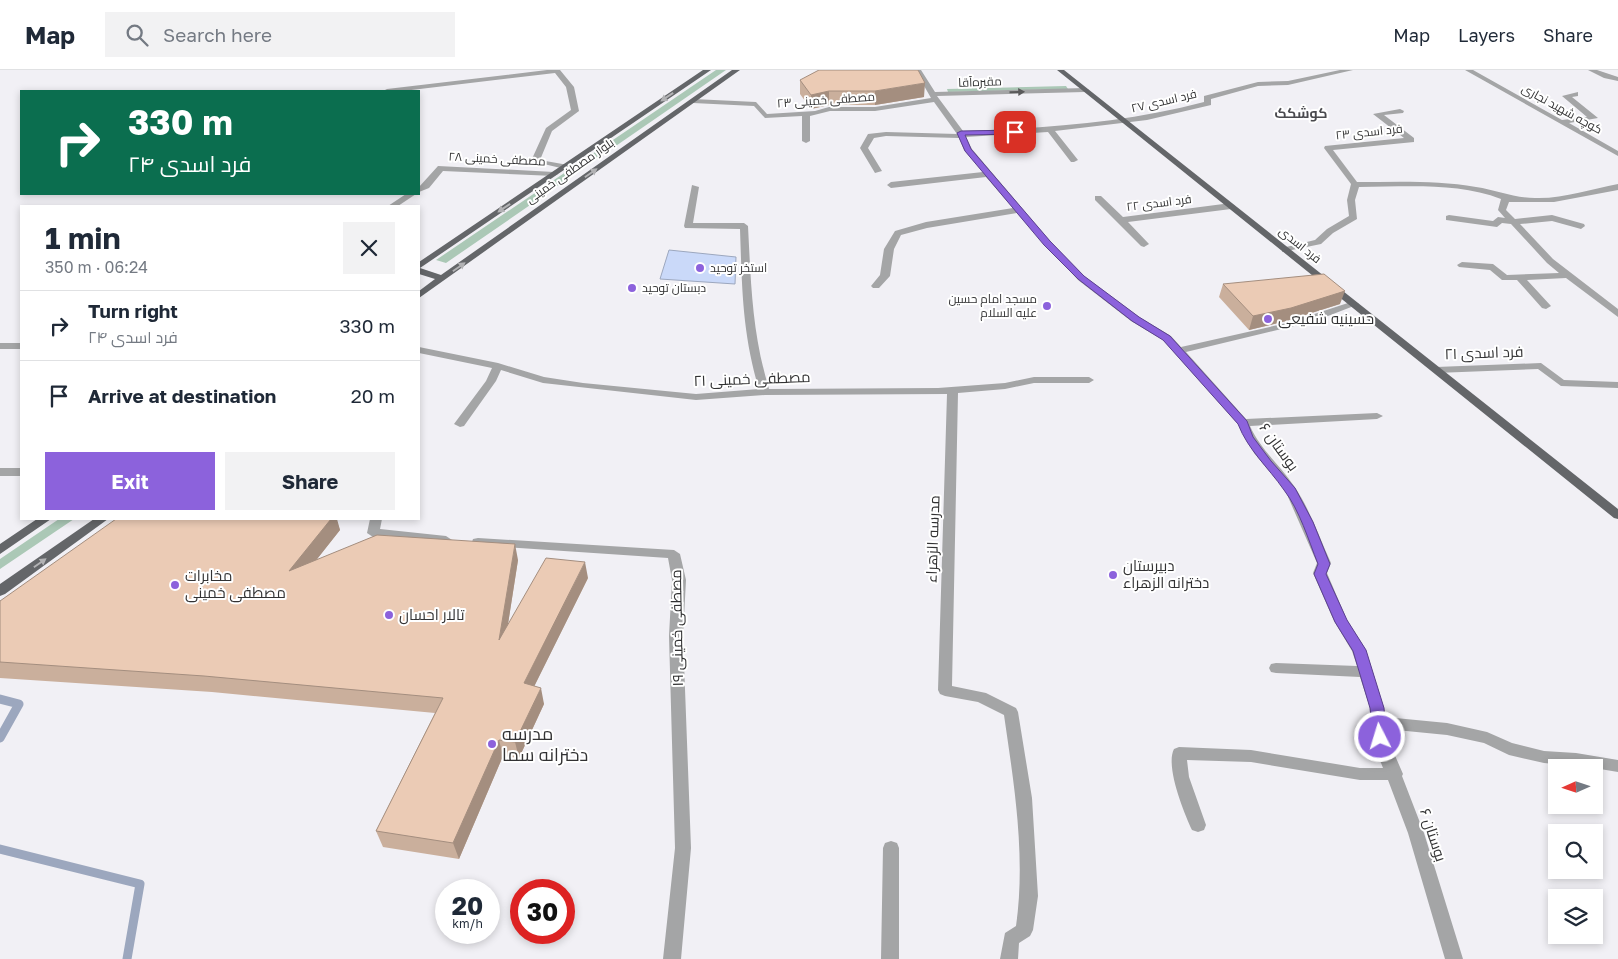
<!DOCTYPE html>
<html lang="en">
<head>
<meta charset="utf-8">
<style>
  body { margin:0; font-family:"Golos Text",Cairo,sans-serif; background:#f2f2f3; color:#1f2937; height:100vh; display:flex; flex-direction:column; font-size:19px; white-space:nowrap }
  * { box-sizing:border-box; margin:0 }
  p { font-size:16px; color:#747a83 }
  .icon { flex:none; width:28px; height:28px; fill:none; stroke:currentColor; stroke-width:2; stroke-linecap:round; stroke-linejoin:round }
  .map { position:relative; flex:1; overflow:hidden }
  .sheet { position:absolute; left:20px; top:135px; width:400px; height:315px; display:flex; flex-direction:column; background:#fff; border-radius:0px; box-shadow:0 2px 8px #0003 }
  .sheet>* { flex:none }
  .top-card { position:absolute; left:20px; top:20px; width:400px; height:105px; border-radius:0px; box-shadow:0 2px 8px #0003; background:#0b6e4f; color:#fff; overflow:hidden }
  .needle { width:32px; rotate:267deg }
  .tools { position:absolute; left:1548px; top:689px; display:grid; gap:10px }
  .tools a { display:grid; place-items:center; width:55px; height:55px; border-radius:0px; background:#fff; box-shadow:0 2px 8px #0003; font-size:25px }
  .speed { position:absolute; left:435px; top:809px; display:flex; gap:10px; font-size:25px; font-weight:700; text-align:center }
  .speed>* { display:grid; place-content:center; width:65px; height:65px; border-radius:50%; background:#fff; box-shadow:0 2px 8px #0003; line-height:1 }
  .speed small { font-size:12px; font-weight:400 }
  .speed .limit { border:8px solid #d22; background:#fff; color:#111 }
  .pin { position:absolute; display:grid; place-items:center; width:42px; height:42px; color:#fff; margin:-21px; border-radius:10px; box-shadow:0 2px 8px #0006 }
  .me { position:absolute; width:55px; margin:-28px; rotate:355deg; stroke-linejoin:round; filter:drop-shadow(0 0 4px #0008) }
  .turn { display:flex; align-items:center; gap:18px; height:105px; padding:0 25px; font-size:22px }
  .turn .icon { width:65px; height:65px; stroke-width:2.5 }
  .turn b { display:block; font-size:35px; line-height:42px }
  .round { display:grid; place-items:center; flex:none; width:52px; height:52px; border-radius:0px; background:#f2f2f3 }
  .overview { display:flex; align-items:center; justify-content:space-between; height:85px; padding:0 25px }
  h1 { font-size:30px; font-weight:700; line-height:38px }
  .action { display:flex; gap:10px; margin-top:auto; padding:10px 25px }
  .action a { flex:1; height:58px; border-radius:0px; background:#8c62dc; color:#fff; font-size:20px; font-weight:700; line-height:58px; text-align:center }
  .action a+a { background:#f2f2f3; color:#1f2937 }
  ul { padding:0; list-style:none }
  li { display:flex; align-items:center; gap:15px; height:70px; padding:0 25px; border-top:1px solid #e0e1e3 }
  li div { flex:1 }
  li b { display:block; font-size:19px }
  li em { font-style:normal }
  header { display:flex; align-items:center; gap:30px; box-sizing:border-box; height:70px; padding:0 25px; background:#fff; border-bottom:1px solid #e0e1e3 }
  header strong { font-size:24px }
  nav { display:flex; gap:28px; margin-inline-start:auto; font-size:18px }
  .search { width:350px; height:45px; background:#f2f2f3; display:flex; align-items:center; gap:12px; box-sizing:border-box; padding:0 18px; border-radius:0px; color:#747a83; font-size:19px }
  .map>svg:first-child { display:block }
  .green { fill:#abc8b6 }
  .water { fill:#cad9f9; stroke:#9ca7be }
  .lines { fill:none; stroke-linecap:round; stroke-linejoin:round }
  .stream { stroke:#9ca7be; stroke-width:9 }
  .minor { fill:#a4a5a6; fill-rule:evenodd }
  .major { fill:#646669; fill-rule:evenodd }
  .wall { fill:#caaf9c }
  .shaded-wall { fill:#a48e7f }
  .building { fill:#ebcbb5; stroke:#a48e7f }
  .oneway { fill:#5a5a5b }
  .oneway2 { fill:#b2b2b4 }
  .route { fill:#8c62dc; stroke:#5b408f }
  .poi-dot { fill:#8c62dc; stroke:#fff; stroke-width:2 }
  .labels { text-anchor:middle; stroke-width:4; stroke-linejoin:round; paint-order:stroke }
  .far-street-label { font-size:12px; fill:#323233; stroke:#fff }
  .far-poi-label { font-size:12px; fill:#323233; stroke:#fff; text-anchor:start }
  .far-neighbourhood-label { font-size:14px; font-weight:bold; fill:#4a4a4e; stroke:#fff }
  .poi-label { font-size:15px; fill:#323233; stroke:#fff; text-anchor:start }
  .street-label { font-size:15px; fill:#323233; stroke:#fff }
  .near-poi-label { font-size:18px; fill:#323233; stroke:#fff; text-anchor:start }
</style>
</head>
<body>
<header>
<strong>Map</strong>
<div class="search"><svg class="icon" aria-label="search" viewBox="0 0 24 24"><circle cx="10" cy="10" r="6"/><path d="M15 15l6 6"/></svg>Search here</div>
<nav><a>Map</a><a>Layers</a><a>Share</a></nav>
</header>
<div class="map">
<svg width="1618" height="889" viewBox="0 0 1618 889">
  <rect width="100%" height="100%" fill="#f1f0f5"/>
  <path class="green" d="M716,0H726L446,193L436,190Z
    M1066,16L1068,19L948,22L947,19Z
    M59,449H74L0,499V489Z"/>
  <path class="water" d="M669,180L736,187L735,214L660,209Z"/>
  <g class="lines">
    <path class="stream" d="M0,629L19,634L0,668
      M0,779L140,814L127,889"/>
    <path class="minor" d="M547,0H560L574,17L579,41L552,61L540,90L568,95V99H565L531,91L546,58L571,40L566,17L555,3L403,21H383L387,19Z
      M915,0H921L935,22L1085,18L1089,20L1085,22L937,26L963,61C1045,58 1125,53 1204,32V26L1258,12L1288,11L1340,0H1353L1288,15L1258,16L1211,29V35L1147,50L1055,61L1078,90L1074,92H1071L1048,62L966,67L972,79L1050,171L1084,206L1139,247L1171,266L1181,277L1287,253L1354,231L1359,234L1315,251L1186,282L1246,349L1377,343L1383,346L1377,349L1250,356C1260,379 1280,395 1294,416C1310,439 1319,467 1331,493L1327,503L1347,550L1366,580L1384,638L1385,647L1447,653L1487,662L1512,673L1544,681L1576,683L1618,690V702L1594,698L1544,693L1509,685L1484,673L1447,665L1386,659L1387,667L1403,704L1402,706L1424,763L1463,889H1445L1408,763L1388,710H1360L1251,692L1187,690L1189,707L1206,755L1204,760L1198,762L1192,760C1184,743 1165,696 1174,679L1179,677L1251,680L1360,698H1383L1371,667L1370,638L1360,607L1276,603L1271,602L1269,598L1271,594L1276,593L1357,596L1352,581L1334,551L1313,503L1317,493L1285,420L1254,383L1238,354L1163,270L1131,251L1078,210L1017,143L927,158L901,165L894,179L890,206L879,218H873L871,216L880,205L884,179L895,161L926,152L1013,138L986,107L891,118L887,115L891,112L983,102L964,80L959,68L886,66L874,68L868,78L882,101L875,103L860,78L868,64L886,62L957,64L934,32L875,41H830L810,46V71L806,73L802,71V46L765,48L754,36L693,33L689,31L693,29L756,32L767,44L815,41L829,37H875L931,28Z
      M1465,0H1473L1562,50L1587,47L1562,26L1578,22V26L1572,27L1598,48L1569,53L1618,81V86Z
      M1588,0H1597L1618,7V11L1604,8Z
      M1400,39L1404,41L1403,43L1384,45L1414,68V72L1333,80L1357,112C1397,112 1437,110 1476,117C1496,120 1514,128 1535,128C1563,129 1591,119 1618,114V120L1554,132H1509L1506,140L1515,149L1552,145L1584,154L1585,156L1581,159L1552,151L1520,154L1553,189L1618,239V247L1566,208L1527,210L1551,236L1546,239L1542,238L1517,210H1502L1490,200L1459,197L1457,195L1462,192L1493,194L1507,205L1559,203L1547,193L1511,154L1502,153L1497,157L1446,150V146L1449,145L1493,151L1498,147L1505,148L1498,140L1501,129C1457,112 1405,117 1359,117L1355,130L1357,149L1333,163L1321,174L1282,182V178L1315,170L1327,159L1349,146L1347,130L1351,114L1324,78L1325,76L1404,68L1373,44Z
      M438,96L554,102L558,104L554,106L443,101L429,118L419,122V117Z
      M692,115L699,117L693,153H744L748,156C751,214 752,263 769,319L938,318L1005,313L1034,307H1089L1094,310L1089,313H1034L1005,319L958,323L952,616L986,623L1016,638L1018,642L1032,728L1038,826L1033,860L1030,866L1019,873L1018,889H1000L1005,863L1016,856C1026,786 1014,714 1004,645L978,632L945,626L940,624L938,620L947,324L765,325L696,330L543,313L501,300L496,311L464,356L460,357L454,354L486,311L492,298L419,283V277L498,293L544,307L583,313L696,324L759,319C742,263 742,216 740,159L685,158L684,156Z
      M406,124H416L398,136H388Z
      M1095,126H1101L1123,147L1231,133L1235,136L1231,139L1128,152L1149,174L1144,177L1141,176L1095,130Z
      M0,273H21V279H0Z
      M1541,293L1564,310L1618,312V318L1561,316L1538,299L1436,303L1431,300L1436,297Z
      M0,398H21V406H0Z
      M370,449H382L380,459L446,466L452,470L446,474L373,467L367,463Z
      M478,468L674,480L680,484L686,510L683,566L691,778L681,889H663L675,778L669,566L672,510L668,488L473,475L472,472L473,469Z
      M891,771L897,773L899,778V889H881L883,778L885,773Z"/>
    <path class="major" d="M703,0H711L420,198L441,205L732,0H740L419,228V221L435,209L419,204V192Z
      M1057,0H1064L1618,439V449L1614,448Z
      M37,449H51L0,484V474Z
      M94,449H108L5,524L0,526V514Z"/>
  </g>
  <path class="wall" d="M800,10L924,27L875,35H829L811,39L800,24Z
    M1223,214L1340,234L1286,251L1249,260L1219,227Z
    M336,449L340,460L317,489L518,490L508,554L588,508L534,616L544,634L519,688L503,686L459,789L383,777L376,761L435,643L212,622L0,608V531Z"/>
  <path class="shaded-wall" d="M925,13L924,27L875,35V21Z
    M829,21V35L811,39V25Z
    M1345,221L1340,234L1286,251L1249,260L1253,246Z
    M329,449H337L340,460L295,517L289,501Z
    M515,474L518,490L503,586L499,570Z
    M585,492L588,508L528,629L524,613Z
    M541,618L544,634L519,688L515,672Z
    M499,670L503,686L459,789L453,773Z"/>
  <path class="building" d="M819,0H918L925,13L875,21H829L811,25L800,10Z
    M1324,204L1345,221L1291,238L1253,246L1223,214Z
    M116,449H331L289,501L377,465L515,474L499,570L546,488L585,492L524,613L541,618L515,672L499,670L453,773L376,761L443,628L204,606L0,592V531Z"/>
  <defs><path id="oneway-solid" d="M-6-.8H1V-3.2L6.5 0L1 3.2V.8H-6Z" transform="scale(1.25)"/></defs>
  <use class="oneway" href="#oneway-solid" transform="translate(1017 22) rotate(-2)"/>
  <g class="oneway2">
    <use href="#oneway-solid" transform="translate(667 27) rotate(146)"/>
    <use href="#oneway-solid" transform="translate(591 103) rotate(-35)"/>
    <use href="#oneway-solid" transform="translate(504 138) rotate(146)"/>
    <use href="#oneway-solid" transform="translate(459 197) rotate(-35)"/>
    <use href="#oneway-solid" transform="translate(40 493) rotate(-35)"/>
  </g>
  <path class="route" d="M1017,60L1015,64L965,65L971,79L1050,171L1084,206L1139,247L1170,266L1247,351L1253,367L1271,391L1295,418L1313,452L1330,494L1326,504L1347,550L1366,580L1384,638L1386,667L1384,671H1375L1373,667L1370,638L1353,581L1335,552L1314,504L1318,494C1308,469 1300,441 1284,420C1268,397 1248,380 1238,354L1163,270L1132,251L1078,209L1044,175L965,81L957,63L961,61Z"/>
  <g class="poi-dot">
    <circle cx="700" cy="198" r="5"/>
    <circle cx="632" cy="218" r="5"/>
    <circle cx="1047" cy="236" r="5"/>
    <circle cx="1268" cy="249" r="5"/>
    <circle cx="1113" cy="505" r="5"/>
    <circle cx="175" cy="515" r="5"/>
    <circle cx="389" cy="545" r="5"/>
    <circle cx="492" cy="674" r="5"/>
  </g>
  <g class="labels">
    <g class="far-street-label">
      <text transform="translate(980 12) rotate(-2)" y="4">مقبره‌آقا</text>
      <text transform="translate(826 30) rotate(-4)" y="4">مصطفی خمینی ۲۳</text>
      <text transform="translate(1164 31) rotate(-13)" y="4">فرد اسدی ۲۷</text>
      <text transform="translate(1562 39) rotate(29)" y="4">کوچه شهید ‌نجاری</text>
      <text transform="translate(1369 62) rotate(-6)" y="4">فرد اسدی ۲۳</text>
      <text transform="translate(497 89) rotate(3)" y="4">مصطفی خمینی ۲۸</text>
      <text transform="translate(570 101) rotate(-35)" y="4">بلوار مصطفی خمینی</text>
      <text transform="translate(1159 133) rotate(-7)" y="4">فرد اسدی ۲۲</text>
      <text transform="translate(1300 175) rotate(39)" y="4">فرد اسدی</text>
    </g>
    <g class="far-poi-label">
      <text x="710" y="202">استخر توحید</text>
      <text x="642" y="222">دبستان توحید</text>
      <text x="1037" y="233" text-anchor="end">مسجد امام حسین<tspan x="1037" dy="14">علیه السلام</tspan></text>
    </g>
    <g class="far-neighbourhood-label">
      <text x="1301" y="48">کوشکک</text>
    </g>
    <g class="poi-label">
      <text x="1278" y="254">حسینیه شفیعی</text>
      <text x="1123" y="501">دبیرستان<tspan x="1123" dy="17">دخترانه الزهراء</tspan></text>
      <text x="185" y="511">مخابرات<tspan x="185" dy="17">مصطفی خمینی</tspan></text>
      <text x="399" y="550">تالار احسان</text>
    </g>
    <g class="street-label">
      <text transform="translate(1484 283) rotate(-2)" y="5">فرد اسدی ۲۱</text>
      <text transform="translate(752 309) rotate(-2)" y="5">مصطفی خمینی ۲۱</text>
      <text transform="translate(1279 377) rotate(54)" y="5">بوستان ۶</text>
      <text transform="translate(933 469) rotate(-88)" y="5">مدرسه الزهراء</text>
      <text transform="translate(677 558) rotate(-91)" y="5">مصطفی خمینی ۱۹</text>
      <text transform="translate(1433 765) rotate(72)" y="5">بوستان ۶</text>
    </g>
    <g class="near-poi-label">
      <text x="502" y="670">مدرسه<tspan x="502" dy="21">دخترانه سما</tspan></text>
    </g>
  </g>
</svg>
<div class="tools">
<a><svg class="needle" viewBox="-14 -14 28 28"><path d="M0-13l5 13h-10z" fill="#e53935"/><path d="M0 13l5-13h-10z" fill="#747a83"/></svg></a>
<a><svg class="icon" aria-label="search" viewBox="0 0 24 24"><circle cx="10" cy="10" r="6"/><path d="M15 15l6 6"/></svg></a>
<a><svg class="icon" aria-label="layers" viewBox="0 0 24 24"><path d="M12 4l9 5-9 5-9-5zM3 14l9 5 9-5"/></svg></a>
</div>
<div class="speed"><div>20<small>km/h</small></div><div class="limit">30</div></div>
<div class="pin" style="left:1015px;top:62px;background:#d93025"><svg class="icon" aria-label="arrive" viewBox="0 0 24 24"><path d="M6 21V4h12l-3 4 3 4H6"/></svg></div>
<svg class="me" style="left:1380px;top:667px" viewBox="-20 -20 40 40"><circle r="17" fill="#8c62dc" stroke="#fff" stroke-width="3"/><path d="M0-11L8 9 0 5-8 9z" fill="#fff"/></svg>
<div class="top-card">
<div class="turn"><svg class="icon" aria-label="right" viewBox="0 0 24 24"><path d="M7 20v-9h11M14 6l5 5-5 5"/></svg><div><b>330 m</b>فرد اسدی ۲۴</div></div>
</div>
<section class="sheet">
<div class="overview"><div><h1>1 min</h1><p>350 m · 06:24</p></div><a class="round"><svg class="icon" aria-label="close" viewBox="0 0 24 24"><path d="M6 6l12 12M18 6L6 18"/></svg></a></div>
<ul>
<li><svg class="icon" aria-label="right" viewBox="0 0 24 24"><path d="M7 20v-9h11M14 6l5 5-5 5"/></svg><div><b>Turn right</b><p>فرد اسدی ۲۴</p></div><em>330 m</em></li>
<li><svg class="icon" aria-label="arrive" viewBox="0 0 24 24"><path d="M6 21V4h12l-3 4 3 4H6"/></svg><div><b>Arrive at destination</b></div><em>20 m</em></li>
</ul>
<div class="action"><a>Exit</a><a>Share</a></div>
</section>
</div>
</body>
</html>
